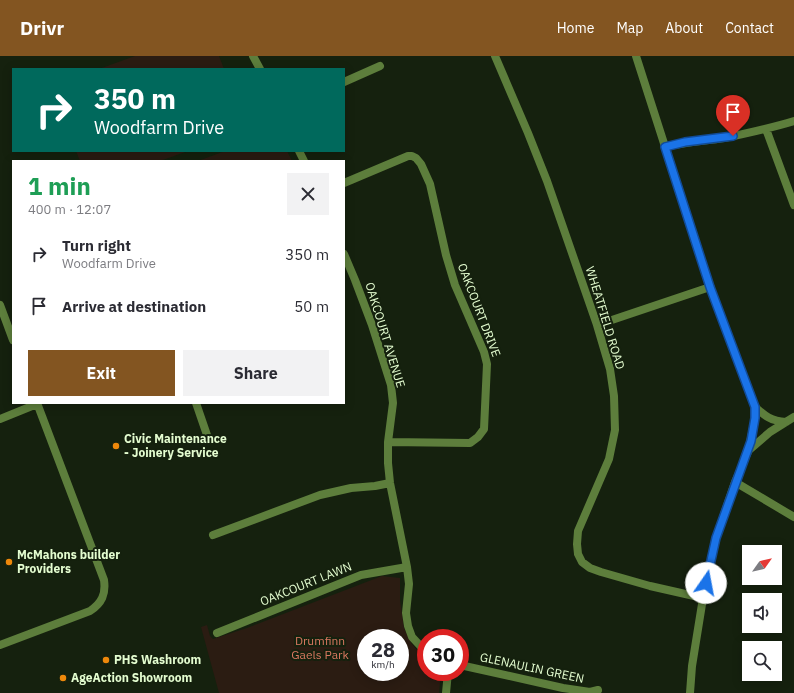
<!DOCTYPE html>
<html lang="en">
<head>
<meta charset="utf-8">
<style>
  body { margin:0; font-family:"IBM Plex Sans",sans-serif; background:#f2f2f3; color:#2b2b33; height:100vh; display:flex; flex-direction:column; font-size:15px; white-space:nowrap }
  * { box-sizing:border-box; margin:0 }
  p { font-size:13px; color:#7c7c81 }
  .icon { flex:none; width:22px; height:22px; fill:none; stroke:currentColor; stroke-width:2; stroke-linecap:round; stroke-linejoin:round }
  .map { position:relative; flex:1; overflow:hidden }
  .panel { position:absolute; left:12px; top:104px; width:333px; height:244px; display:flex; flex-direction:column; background:#fff; border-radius:0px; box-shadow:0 2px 10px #0003 }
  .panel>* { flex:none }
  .guide { position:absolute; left:12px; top:12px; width:333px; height:84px; border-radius:0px; box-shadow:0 2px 10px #0003; background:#00695c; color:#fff; overflow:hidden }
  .needle { width:26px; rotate:56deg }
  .fabs { position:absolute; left:742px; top:489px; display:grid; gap:8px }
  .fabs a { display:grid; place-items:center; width:40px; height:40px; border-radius:0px; background:#fff; box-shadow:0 2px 10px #0003; font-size:20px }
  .speed { position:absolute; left:357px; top:573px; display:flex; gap:8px; font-size:20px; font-weight:700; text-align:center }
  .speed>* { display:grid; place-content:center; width:52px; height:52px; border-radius:50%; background:#fff; box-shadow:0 2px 10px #0003; line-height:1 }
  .speed small { font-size:10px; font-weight:400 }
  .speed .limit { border:6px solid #d22; background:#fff; color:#111 }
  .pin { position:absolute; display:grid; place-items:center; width:34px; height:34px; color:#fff; margin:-41px -17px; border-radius:50% 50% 50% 0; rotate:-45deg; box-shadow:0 0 4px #0007 }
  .pin .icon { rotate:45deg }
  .me { position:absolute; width:44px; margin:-22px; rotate:12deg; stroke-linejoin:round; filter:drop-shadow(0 0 3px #0008) }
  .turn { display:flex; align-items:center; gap:14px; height:84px; padding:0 16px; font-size:18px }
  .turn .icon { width:52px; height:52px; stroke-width:2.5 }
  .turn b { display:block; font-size:28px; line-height:34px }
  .round { display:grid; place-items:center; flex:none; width:42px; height:42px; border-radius:0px; background:#f2f2f3 }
  .overview { display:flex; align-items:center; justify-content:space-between; height:68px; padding:0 16px }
  h1 { font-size:24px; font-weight:700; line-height:30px; color:#1e9e55 }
  .primary-button { display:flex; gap:8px; margin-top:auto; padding:8px 16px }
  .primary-button a { flex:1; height:46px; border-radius:0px; background:#835521; color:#fff; font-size:16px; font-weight:700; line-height:46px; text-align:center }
  .primary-button a+a { background:#f2f2f3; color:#2b2b33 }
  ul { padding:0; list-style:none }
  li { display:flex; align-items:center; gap:12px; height:52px; padding:0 16px }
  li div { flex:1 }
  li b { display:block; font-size:15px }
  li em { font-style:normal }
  header { display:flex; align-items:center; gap:24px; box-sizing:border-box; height:56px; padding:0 20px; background:#835521; color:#fff }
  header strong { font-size:19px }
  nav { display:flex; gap:22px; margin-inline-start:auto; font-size:14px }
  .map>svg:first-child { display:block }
  .green { fill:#2b1c12; fill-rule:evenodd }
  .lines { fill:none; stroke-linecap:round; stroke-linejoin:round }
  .street { stroke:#5d7e3c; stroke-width:8 }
  .route-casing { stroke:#114b97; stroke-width:10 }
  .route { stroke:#1a73e8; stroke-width:7 }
  .poi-dot { fill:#ee880b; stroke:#15210e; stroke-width:1.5 }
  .labels { text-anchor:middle; stroke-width:4; stroke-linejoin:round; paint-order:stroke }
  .street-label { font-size:12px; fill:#e4fdd0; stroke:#15210e }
  .poi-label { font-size:12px; font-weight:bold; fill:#e4fdd0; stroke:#15210e; text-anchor:start }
  .park-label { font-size:12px; fill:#d97860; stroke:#15210e }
</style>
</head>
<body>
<header>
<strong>Drivr</strong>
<nav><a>Home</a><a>Map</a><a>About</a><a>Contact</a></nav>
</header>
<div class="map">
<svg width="794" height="637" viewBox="0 0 794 637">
  <rect width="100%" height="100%" fill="#15210e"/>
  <path class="green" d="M135,0H219L224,13H99Z
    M76,95H188L160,105H80Z
    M225,95H287L292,105H198Z
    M382,520L400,522V544L404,572L411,587L426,605V616H441L439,637H219L201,571L207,569L210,580L213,583L247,572ZM366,582H400V616H366Z"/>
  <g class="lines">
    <path class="street" d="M253,0L260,13
      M495,0L528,77L547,125L597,269L610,313L614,340L615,374L609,403L578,475L577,488L578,498L582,506L590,512L601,516L650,530L703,542
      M636,0L710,231L755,351V362L748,396L735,426L716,482L703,542L692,610L690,637
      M344,26L380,10
      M766,73L794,149
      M665,91C685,86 704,85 724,82C748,77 771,72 794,65
      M299,95L304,105
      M344,127L408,100H412L416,102L421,108L430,128L446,199L455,229L484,296L487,308L484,373L478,381L470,387L388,386
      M344,198L355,224L372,269L391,329L393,347L388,386V407L390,427L407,511L409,528L406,557L408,570L412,581L426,596
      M0,249L13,284
      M597,269L710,231
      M196,347L207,379
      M755,351C765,360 771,365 786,366
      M0,363L37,348
      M748,395L770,376L794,361
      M735,426L794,461
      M213,479L320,439L351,432L375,430L390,427
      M217,577L361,519L407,511
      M0,589L90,555C102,547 106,538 104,524L37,347
      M460,609L563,632L590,636L598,634
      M446,637L448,616"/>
  </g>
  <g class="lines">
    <g class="route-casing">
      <path id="route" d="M706,527L716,482L751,385L755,362V351L710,231L665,91L685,86L733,80"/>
    </g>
    <use href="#route" class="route"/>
  </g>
  <g class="poi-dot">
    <circle cx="116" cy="390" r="4"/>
    <circle cx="9" cy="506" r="4"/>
    <circle cx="106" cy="604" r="4"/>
    <circle cx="63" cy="622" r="4"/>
  </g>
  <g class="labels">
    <g class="street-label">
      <text transform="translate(479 254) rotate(69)" y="4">OAKCOURT DRIVE</text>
      <text transform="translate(605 262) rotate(73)" y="4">WHEATFIELD ROAD</text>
      <text transform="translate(385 279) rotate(73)" y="4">OAKCOURT AVENUE</text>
      <text transform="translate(306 528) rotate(-22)" y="4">OAKCOURT LAWN</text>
      <text transform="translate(532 612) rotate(12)" y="4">GLENAULIN GREEN</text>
    </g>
    <g class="poi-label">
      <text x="124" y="387">Civic Maintenance<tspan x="124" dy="14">- Joinery Service</tspan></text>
      <text x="17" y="503">McMahons builder<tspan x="17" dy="14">Providers</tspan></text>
      <text x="114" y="608">PHS Washroom</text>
      <text x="71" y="626">AgeAction Showroom</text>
    </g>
    <g class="park-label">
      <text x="320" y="589">Drumfinn<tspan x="320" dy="14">Gaels Park</tspan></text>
    </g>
  </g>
</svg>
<div class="fabs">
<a><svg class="needle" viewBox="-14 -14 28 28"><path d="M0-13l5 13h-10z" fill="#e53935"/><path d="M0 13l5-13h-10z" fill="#7c7c81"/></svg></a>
<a><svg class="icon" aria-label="sound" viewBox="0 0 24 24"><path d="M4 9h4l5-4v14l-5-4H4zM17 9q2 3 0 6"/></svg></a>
<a><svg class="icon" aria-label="search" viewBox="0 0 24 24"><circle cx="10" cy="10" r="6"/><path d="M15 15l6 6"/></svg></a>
</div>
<div class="speed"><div>28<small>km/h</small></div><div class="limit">30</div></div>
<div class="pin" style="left:733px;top:80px;background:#d93025"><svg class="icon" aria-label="arrive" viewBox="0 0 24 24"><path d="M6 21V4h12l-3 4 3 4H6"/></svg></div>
<svg class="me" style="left:706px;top:527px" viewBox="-20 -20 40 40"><circle r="19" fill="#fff"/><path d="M0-13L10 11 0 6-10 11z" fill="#1a73e8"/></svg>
<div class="guide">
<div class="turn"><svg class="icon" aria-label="right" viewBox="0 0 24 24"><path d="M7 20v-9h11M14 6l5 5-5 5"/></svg><div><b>350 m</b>Woodfarm Drive</div></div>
</div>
<section class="panel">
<div class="overview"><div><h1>1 min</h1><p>400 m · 12:07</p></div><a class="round"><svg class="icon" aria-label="close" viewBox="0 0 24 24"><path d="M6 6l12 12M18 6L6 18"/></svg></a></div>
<ul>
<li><svg class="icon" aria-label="right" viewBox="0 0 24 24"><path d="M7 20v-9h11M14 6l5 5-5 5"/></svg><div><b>Turn right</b><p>Woodfarm Drive</p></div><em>350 m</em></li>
<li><svg class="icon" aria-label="arrive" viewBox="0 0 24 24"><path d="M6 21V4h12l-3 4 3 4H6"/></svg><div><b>Arrive at destination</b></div><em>50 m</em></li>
</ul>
<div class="primary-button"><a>Exit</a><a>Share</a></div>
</section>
</div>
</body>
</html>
